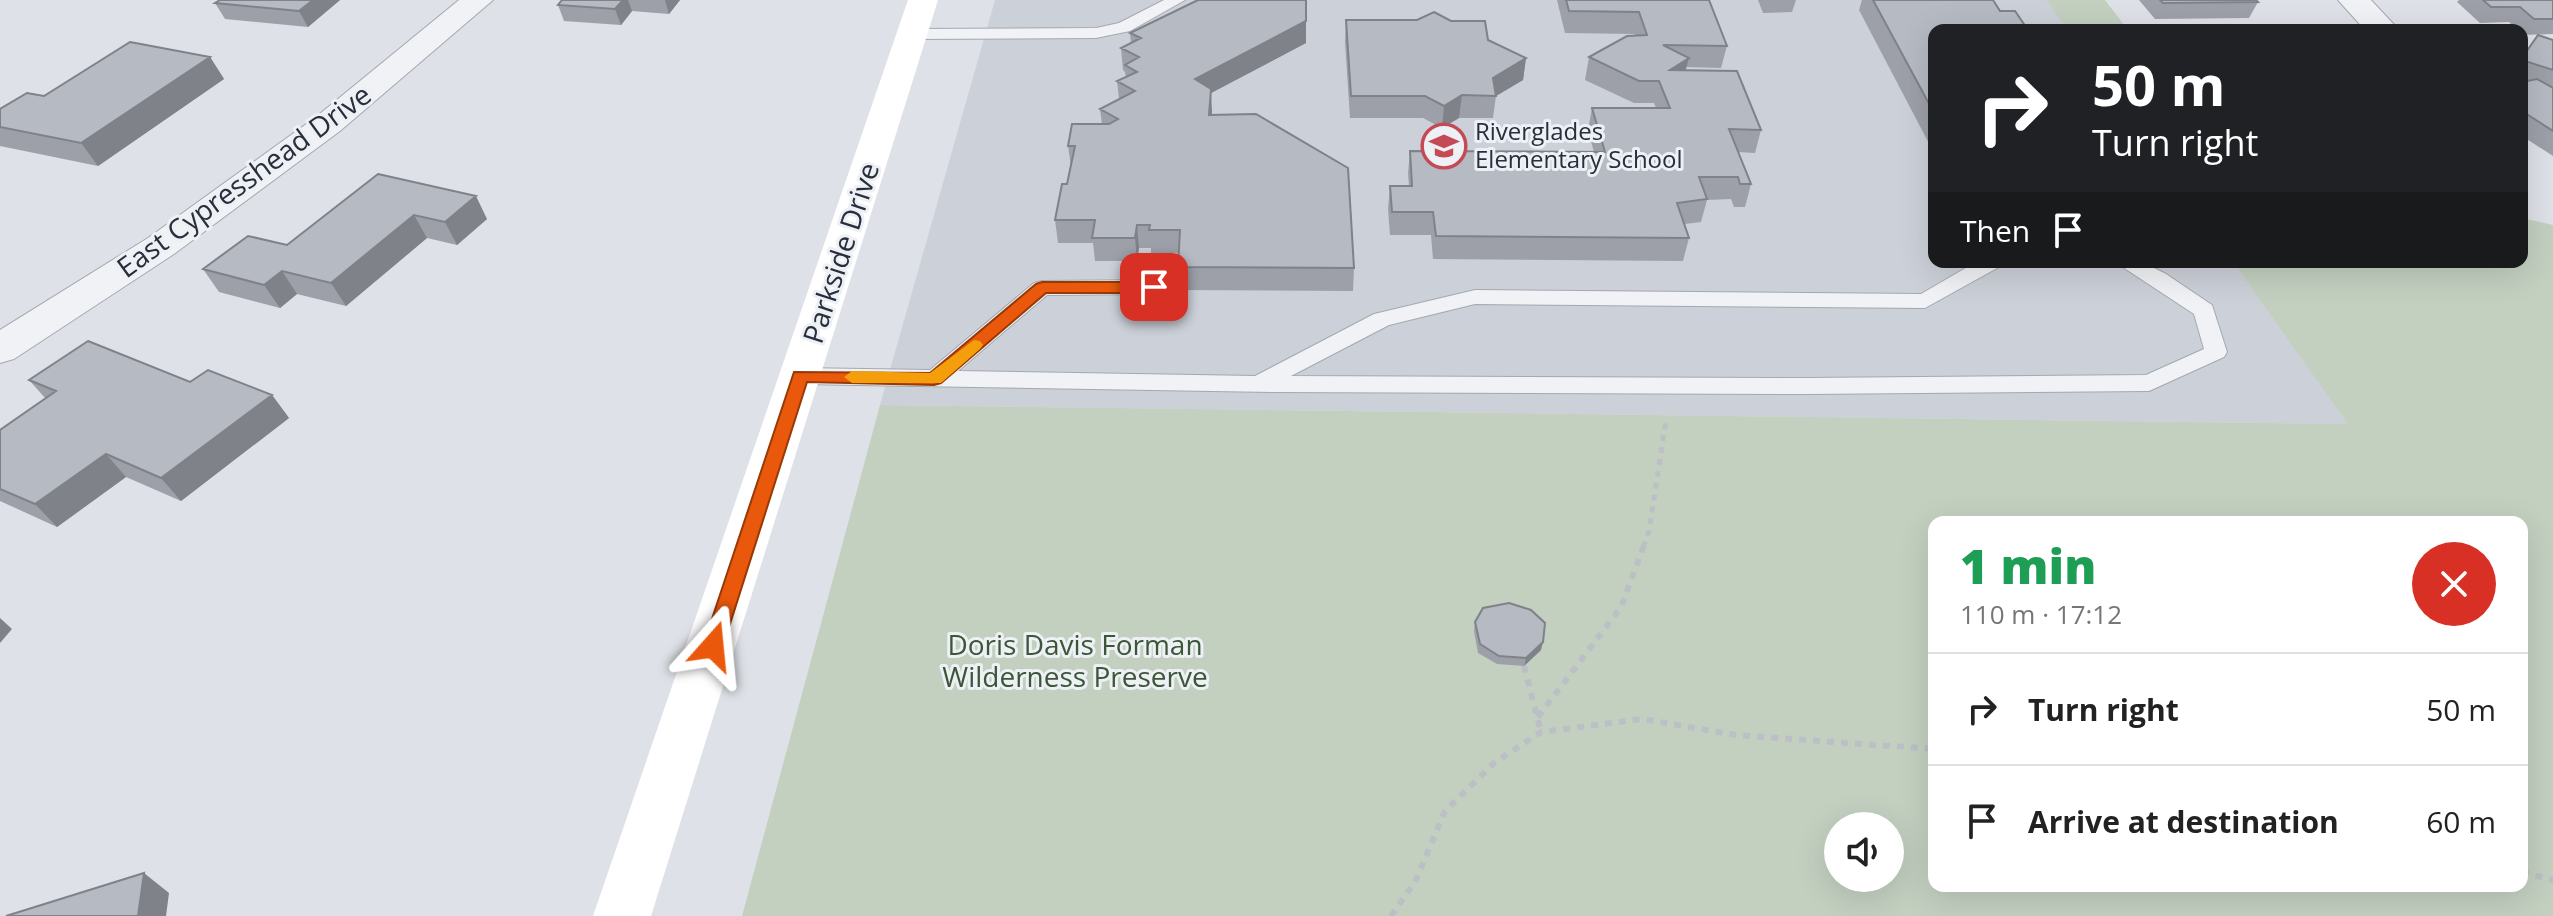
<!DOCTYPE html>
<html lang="en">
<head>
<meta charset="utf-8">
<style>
  body { margin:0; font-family:"Open Sans",sans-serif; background:#f2f2f2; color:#222; height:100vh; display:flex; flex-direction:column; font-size:30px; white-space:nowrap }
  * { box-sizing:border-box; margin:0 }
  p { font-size:26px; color:#767676 }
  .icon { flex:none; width:44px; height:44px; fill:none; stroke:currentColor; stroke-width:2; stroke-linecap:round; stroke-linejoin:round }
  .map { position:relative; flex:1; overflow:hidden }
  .panel { position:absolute; left:1928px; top:516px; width:600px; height:376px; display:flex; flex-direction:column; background:#fff; border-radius:16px; box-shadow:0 8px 32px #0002 }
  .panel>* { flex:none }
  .guide { position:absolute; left:1928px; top:24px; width:600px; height:244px; border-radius:16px; box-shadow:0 8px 32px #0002; background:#202124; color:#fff; overflow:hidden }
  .tools { position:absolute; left:1824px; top:812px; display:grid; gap:16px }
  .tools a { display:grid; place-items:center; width:80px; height:80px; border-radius:50%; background:#fff; box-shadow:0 8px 32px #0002; font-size:40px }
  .pin { position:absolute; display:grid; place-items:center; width:68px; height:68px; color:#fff; margin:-34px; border-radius:16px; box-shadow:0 4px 12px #0006 }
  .me { position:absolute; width:88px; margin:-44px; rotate:18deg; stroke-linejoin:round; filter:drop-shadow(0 0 6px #0008) }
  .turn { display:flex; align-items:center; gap:28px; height:168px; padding:0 32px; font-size:36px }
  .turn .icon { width:104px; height:104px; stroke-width:2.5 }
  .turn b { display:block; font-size:56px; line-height:68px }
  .then { display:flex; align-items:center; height:76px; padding:0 32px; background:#0003; gap:16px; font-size:30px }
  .round { display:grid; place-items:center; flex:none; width:84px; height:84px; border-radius:42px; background:#f2f2f2 }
  .headline { display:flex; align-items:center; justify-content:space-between; height:136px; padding:0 32px }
  h1 { font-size:48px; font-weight:800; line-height:60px; color:#1e9e55 }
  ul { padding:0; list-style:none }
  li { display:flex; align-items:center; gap:24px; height:112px; padding:0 32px; border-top:2px solid #e0e0e0 }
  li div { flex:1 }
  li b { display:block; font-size:30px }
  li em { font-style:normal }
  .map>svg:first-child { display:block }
  .built { fill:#ccd0d8 }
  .green { fill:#c3d0c0; fill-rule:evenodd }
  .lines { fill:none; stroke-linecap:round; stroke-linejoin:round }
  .lane-casing { stroke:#a4a8b0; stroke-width:2 }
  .street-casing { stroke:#a4a8b0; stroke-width:2 }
  .path-far1 { stroke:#bcbfc5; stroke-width:5; stroke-dasharray:6 6; stroke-linecap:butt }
  .path { stroke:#bcbfc5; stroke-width:6; stroke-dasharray:7 7; stroke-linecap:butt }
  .lane { fill:#f0f2f5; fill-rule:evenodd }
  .street { fill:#f0f2f5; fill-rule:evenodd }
  .secondary { fill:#fff; fill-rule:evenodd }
  .wall { fill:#9da0a8 }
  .shaded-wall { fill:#7f8288 }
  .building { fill:#b6bac3; stroke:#7f8288; stroke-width:2 }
  .route { fill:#ea580c; stroke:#983908; stroke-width:2 }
  .slow { fill:#f59e0b }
  .labels { text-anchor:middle; stroke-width:6; stroke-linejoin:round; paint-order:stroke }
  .far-poi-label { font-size:24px; fill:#282e3c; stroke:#edf0f4; text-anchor:start }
  .street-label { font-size:28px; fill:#282e3c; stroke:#edf0f4 }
  .park-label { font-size:28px; fill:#3b5737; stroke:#edf0f4 }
</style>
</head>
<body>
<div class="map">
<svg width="2553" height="916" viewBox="0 0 2553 916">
  <rect width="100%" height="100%" fill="#dee1e7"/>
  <path class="built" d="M995,0H2046L2067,30H1934V262H2233L2350,424L880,405Z"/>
  <path class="green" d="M2046,0H2105L2128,30H2067Z
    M2522,218L2553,225V916H742L880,405L2348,424L2233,262H2522ZM1934,522H2522V886H1934ZM1838,826H1890V878H1838Z"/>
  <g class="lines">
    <g class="lane-casing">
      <path id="lane" d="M1164,0H1185L1130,31L1096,38L912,39L903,34L912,29L1096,28L1119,23Z
        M1976,262H2002L1999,267L1925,308L1475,304L1389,325L1291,376L1807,378L2146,375L2204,349L2194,314L2115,262H2142L2166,274L2212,305L2227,352L2224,357L2149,391L1807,394L1272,392L800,384L792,382L789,376L792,370L800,368L930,370L1034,283L1042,281L1154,280L1162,282L1165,287L1162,292L1154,294L1047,295L958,371L1255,376L1374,314L1475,290L1921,294Z"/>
    </g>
    <g class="street-casing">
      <path id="street" d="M459,0H493L340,131L174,254L14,359L0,363V330L148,238L316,117Z
        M2338,0H2371L2399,30H2365Z"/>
    </g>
    <path class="path-far1" d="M1643,547L1649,531L1666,420"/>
    <path class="path" d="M1524,666L1541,732
      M1538,717L1621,607L1644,545
      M2522,872L2553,880
      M1391,916L1415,882L1445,811L1494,763L1541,732L1642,719L1736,735L1934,749"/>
    <use href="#lane" class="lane"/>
    <use href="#street" class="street"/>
    <path class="secondary" d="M908,0H938L651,916H593Z"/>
  </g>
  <path class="wall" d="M220,0H340L308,27L225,19L215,3Z
    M562,0H680L669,14L632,11L621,25L564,21L558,5Z
    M1557,0H1709L1727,46L1721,68L1686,67V70L1761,130L1755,153L1738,152L1751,184L1745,207H1734L1731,199L1707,200L1701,222L1685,224L1689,238L1683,261L1433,259L1431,235H1390L1388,209L1390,186H1409L1408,173L1410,151L1594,152L1588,130L1592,108H1656L1654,103H1634L1585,80L1589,57L1635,36V34L1565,33Z
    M1758,0H1796L1792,12L1763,13Z
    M1862,0H1993L2000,11L1934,30V153L1859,10Z
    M2139,0H2256L2258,2L2249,18L2155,19Z
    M2459,0H2553V34L2523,35L2522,30H2517L2509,22L2480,23L2457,2Z
    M1346,20L1488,40L1526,58L1523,80L1496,96L1493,118H1459L1442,128L1423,118H1350L1345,42Z
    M1130,33L1306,43L1211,93V115L1354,268L1353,291L1179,290V253H1151V248H1139L1137,261H1095L1093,243H1058L1055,220L1067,184L1071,167L1068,146L1102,124L1100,109L1119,99L1117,81L1126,77L1125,72L1123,70L1121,48L1131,43Z
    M2553,40V156L2522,136V82L2525,81L2522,80V57Z
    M210,57L224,79L98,166L0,146V109L44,96Z
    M378,174L487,219L457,245L427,238L346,306L297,294L280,308L219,292L203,269L287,245Z
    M29,380L190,382L272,395L289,418L181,501L126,477L57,527L0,501V430L46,399Z
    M1475,622L1541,650L1524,666L1497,664L1478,653L1474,631Z"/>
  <path class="shaded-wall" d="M313,0H340L308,27L299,11Z
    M623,0H628L632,11L621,25L615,9Z
    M665,0H680L669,14Z
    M1306,21V43L1211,93L1212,111L1210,137L1195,79Z
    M210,57L224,79L98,166L81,143Z
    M1526,58L1523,80L1496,96L1493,78Z
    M1689,58L1683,80L1670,70Z
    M1462,95L1459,118L1442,128L1444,106Z
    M476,196L487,219L457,245L445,222Z
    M414,215L427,238L346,306L331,283Z
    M1137,225L1139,248L1137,261L1135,238Z
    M282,271L297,294L280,308L264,285Z
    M272,395L289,418L181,501L161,478Z
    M106,454L126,477L57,527L35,504Z
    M0,618L12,629L0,643Z
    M1543,642L1541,650L1524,666L1526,658Z
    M144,873L169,893L166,916H138Z"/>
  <path class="building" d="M220,0H313L299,11L215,3Z
    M562,0H623L615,9L558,5Z
    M1198,0H1306V21L1195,79L1211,89L1209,115L1256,114L1348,168L1354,268L1178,267L1180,230H1149L1150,225H1137L1135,238H1092L1095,220H1055L1062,184H1067L1075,146H1068L1072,124H1109L1118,119L1100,109L1135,91L1117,81L1137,72L1125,65L1139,57L1121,48L1141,38L1130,33Z
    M1566,0H1709L1727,46L1663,45L1689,58L1670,70L1737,71L1761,130L1729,129L1751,184H1740L1738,177H1699L1707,199L1677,203L1689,238L1436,236L1433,212H1392L1390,186H1412L1410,151L1605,152L1592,108H1670L1659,81H1639L1589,57L1627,36L1647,35L1639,12L1569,11Z
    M1873,0H1993L2000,11H2015L2028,30H1934V113Z
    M2160,0H2256L2258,2L2163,3Z
    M2483,0H2553V19H2534L2520,7H2491Z
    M1434,12L1451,21H1485L1488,40L1526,58L1493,78L1496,96L1462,95L1444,106L1425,96H1351L1346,20H1417Z
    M2538,35L2553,40V70L2522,60V58Z
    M130,42L210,57L81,143L0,127V109L27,93L44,96Z
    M2537,79L2553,88V131L2522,111V82Z
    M378,174L476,196L445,222L414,215L331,283L282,271L264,285L203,269L248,236L287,245Z
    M88,341L190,382L208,370L272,395L161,478L106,454L35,504L0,489V430L56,391L29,380Z
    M1509,603L1531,610L1545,623L1543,642L1526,658L1499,656L1480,644L1475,622L1483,608Z
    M144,873L138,916H6Z"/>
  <path class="route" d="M1042,282H1154L1162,287L1154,293H1046L941,383L934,385L807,382L723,646L720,652L713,654L706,652L703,646L794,372L930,373L1036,284Z"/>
  <path class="slow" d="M974,340L980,341L983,345L980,349L941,383H852L844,377L852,371L930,373Z"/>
  <defs>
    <g id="school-ring" transform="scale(2.3)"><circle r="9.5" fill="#edf0f4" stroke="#c44b55" stroke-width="1.5"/><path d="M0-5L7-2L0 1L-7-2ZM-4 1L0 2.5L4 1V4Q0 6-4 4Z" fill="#c44b55"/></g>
  </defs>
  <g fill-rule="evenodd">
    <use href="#school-ring" x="1444" y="146"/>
  </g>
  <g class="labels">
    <g class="far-poi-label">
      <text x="1475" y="140">Riverglades<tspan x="1475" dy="28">Elementary School</tspan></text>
    </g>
    <g class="street-label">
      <text transform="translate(244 181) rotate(-36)" y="10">East Cypresshead Drive</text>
      <text transform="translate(841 253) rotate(-72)" y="10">Parkside Drive</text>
    </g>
    <g class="park-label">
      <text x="1075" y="655">Doris Davis Forman<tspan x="1075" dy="32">Wilderness Preserve</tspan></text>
    </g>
  </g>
</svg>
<div class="tools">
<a><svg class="icon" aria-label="sound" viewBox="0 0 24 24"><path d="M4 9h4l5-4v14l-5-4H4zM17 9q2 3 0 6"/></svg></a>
</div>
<div class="pin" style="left:1154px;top:287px;background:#d93025"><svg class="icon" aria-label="arrive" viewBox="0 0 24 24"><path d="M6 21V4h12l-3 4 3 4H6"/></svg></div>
<svg class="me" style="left:713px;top:646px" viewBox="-20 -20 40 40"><path d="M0-17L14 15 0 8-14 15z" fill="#ea580c" stroke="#fff" stroke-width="4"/></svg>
<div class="guide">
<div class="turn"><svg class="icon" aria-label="right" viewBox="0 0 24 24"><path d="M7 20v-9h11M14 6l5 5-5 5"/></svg><div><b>50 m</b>Turn right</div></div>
<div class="then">Then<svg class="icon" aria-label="arrive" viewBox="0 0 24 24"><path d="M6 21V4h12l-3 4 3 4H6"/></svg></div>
</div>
<section class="panel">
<div class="headline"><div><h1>1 min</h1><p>110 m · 17:12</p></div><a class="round" style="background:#d93025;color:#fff"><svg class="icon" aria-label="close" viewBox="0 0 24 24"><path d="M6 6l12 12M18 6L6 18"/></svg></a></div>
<ul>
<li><svg class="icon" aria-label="right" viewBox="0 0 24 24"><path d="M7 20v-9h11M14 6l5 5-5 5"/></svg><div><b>Turn right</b></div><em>50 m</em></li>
<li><svg class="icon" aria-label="arrive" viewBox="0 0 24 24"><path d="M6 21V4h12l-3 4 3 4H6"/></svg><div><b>Arrive at destination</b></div><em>60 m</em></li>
</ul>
</section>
</div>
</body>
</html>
